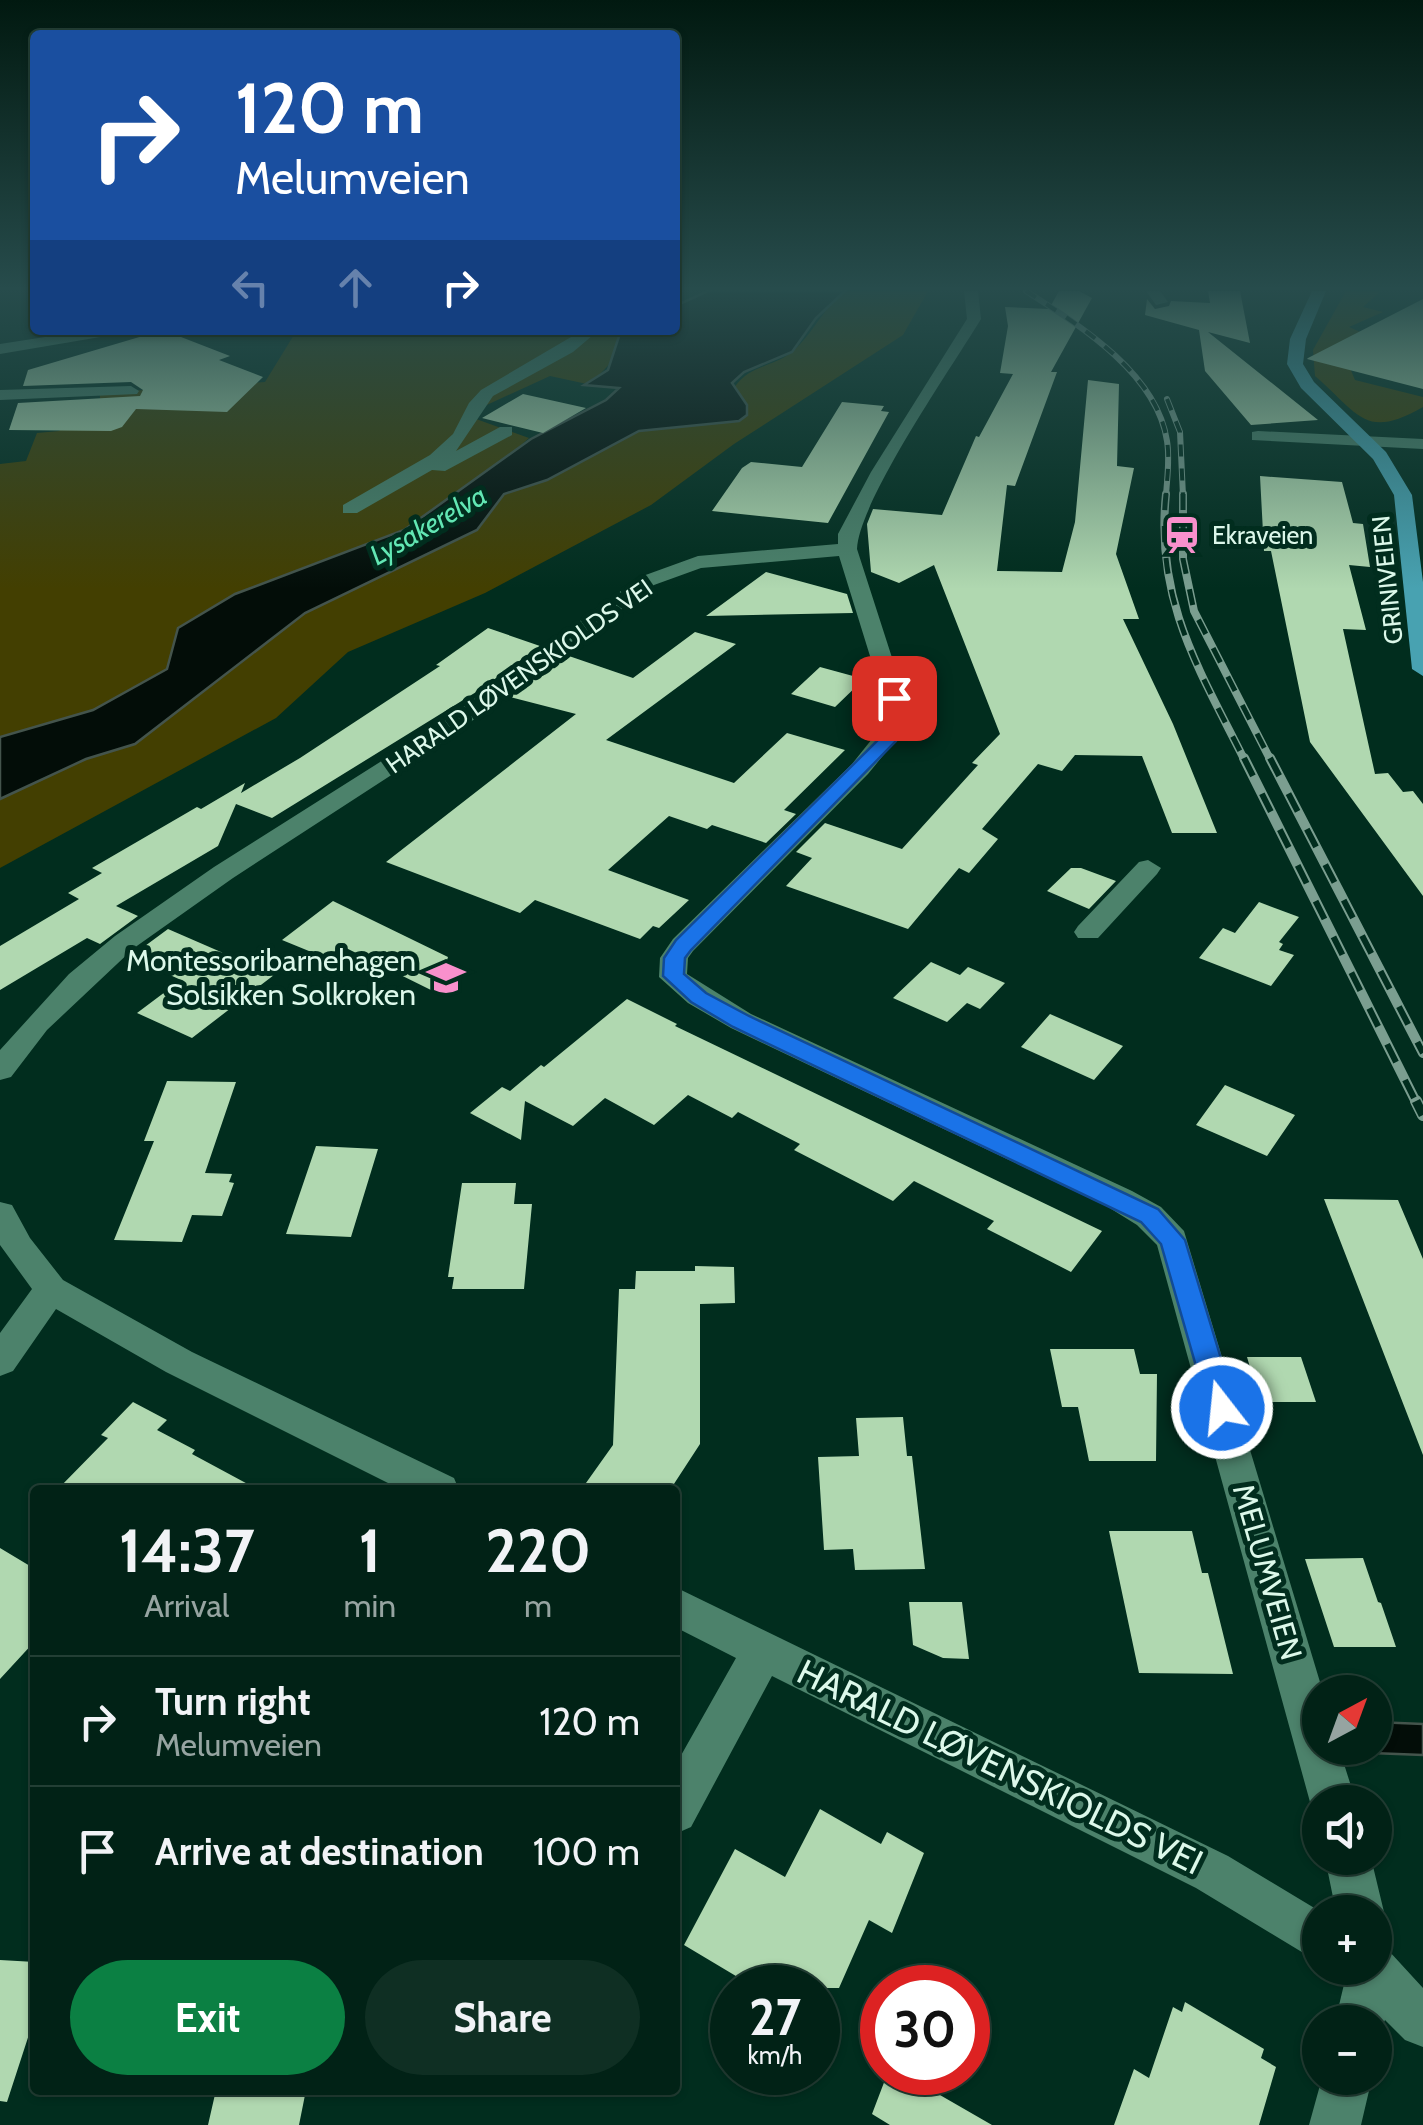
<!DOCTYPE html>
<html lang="en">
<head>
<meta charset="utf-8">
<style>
  body { margin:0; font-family:Cabin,sans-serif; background:#0f2f23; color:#f1f3f6; height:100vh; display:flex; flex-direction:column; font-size:38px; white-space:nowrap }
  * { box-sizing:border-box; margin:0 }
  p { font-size:32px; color:#96a4a1 }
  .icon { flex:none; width:55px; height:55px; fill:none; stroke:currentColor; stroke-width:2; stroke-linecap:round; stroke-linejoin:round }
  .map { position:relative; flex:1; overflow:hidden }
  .sheet { position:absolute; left:30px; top:1485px; width:650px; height:610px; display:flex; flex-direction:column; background:#012216; border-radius:10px; box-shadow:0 2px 8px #0004,0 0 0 2px #233f35 }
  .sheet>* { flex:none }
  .banner { position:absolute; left:30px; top:30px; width:650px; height:305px; border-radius:10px; box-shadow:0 2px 8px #0004,0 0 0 2px #233f35; background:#1a4fa0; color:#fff; overflow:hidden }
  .needle { width:65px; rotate:41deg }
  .controls { position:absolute; left:1302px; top:1675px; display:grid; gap:20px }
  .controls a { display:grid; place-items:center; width:90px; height:90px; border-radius:50%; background:#012216; box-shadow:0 2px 8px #0004,0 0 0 2px #233f35; font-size:50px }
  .speed { position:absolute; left:710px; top:1965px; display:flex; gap:20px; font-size:50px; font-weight:700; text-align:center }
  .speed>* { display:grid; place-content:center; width:130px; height:130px; border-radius:50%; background:#012216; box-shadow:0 2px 8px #0004,0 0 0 2px #233f35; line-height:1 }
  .speed small { font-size:25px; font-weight:400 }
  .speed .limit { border:15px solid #d22; background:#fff; color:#111 }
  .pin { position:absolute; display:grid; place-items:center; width:85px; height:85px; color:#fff; margin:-42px; border-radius:20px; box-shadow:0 5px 15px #0006 }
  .me { position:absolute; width:110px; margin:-55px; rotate:344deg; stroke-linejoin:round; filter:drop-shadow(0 0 8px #0008) }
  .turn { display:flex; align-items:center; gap:35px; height:210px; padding:0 40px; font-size:45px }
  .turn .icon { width:130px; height:130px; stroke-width:2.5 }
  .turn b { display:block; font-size:70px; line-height:85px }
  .lanes { display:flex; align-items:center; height:95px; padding:0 40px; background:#0003; justify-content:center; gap:50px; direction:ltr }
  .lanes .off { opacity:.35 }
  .eta { display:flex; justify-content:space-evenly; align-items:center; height:170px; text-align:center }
  .eta b { font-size:60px; font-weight:800; line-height:70px }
  .button { display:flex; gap:20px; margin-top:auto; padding:20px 40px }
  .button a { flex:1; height:115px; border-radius:60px; background:#0b8043; color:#fff; font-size:40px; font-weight:800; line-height:115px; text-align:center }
  .button a+a { background:#0f2f23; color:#f1f3f6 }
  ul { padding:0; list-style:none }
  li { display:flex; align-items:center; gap:30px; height:130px; padding:0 40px; border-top:2px solid #233f35 }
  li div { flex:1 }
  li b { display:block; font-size:38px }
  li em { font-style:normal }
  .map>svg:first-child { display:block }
  .green { fill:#433f01 }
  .water { fill:#030d08; stroke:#44544c; stroke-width:2.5 }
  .building { fill:#b0d8b0 }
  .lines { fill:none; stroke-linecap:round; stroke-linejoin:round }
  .minor { fill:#4c826b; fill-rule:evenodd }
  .major { fill:#48a2b1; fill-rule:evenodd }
  .rail-far3-casing { stroke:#7b9e90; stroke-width:6 }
  .rail-far2-casing { stroke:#7b9e90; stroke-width:8 }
  .rail-far1-casing { stroke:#7b9e90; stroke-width:10 }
  .rail-casing { stroke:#7b9e90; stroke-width:12 }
  .rail-far3 { stroke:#012d1e; stroke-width:4; stroke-dasharray:12; stroke-linecap:butt }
  .rail-far2 { stroke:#012d1e; stroke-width:5; stroke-dasharray:16; stroke-linecap:butt }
  .rail-far1 { stroke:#012d1e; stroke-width:6; stroke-dasharray:20; stroke-linecap:butt }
  .rail { stroke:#012d1e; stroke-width:9; stroke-dasharray:26; stroke-linecap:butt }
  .route { fill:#1a73e8; stroke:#114b97; stroke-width:2.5 }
  .labels { text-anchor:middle; stroke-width:10; stroke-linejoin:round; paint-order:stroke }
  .far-poi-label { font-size:25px; fill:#dcf8ea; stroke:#012d1e; text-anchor:start }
  .far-street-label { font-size:25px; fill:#dcf8ea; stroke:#012d1e }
  .far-water-label { font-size:28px; font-style:italic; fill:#62e7b4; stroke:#012d1e }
  .poi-label { font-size:30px; fill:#dcf8ea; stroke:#012d1e; text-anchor:end }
  .street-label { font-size:30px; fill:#dcf8ea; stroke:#012d1e }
  .near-street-label { font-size:35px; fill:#dcf8ea; stroke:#012d1e }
</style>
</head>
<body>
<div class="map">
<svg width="1423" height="2125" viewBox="0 0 1423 2125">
  <rect width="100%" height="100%" fill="#012d1e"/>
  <path class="green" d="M845,291H928L903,335L734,444L651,505L485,593L348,652L276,718L0,868V464L26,461L37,433L59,431L82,407L100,399V393L265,382L297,330H621C616,358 610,368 587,384L550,376L465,415L529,438L513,452L598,428L747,414L734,388C750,364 773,368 793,351C813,334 823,308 845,291Z
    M1346,291H1381L1363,307L1383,312L1349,327L1365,334L1342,349L1355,380L1423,397V407C1365,440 1360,415 1315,376L1313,350Z"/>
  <path class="water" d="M708,291H845L816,318L792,352L744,372L732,383L747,405V415L739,421L639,431L547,480L504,494L477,530L305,613L135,744L86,759L0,799V737L93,710L167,669L178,628L235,594L404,530L531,439L606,400L619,388L584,385L608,370L621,330H675V306Z
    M1375,1722L1423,1724V1755L1372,1753Z"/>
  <path class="building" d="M1059,291H1079L1092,298L1051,372H1057L1015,486L1007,485L997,571L1062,572L1075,522L1088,380L1119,384L1117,466L1134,468L1116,554L1139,619H1123L1173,724L1217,833H1172L1142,756L1075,755L1062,771L1038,764L982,829L998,839L969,873L959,868L908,929L786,886L812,858L796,852L825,823L902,849L978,765L972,763L1000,734L934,565L899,583L871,572L867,524L873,509L942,515L976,436L979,437L1013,374L1000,373L1008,326L1005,307L1049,309Z
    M1208,291H1240L1250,343L1208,332L1318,420L1251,425L1205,371L1199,330L1145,315L1147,299L1155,309L1169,306L1171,301L1210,303Z
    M1423,299V389L1307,359L1308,358Z
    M163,330L230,356L219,360L263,377L227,412L136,409L122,427L111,431L9,430L18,403L140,396L143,390L131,382L23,386L28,370Z
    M523,394L586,408L543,433L482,418Z
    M842,402L884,406L881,411L889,412L828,523L712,511L742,468L751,462L802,467Z
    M1260,476L1342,482L1353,523L1363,524L1370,567L1349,565L1366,630L1343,629L1375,774L1388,773L1403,792L1413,791L1423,804V896L1310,742L1271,551H1264Z
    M766,572L847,594L853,613L706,616Z
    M488,628L540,646L481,689L272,818L236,804L218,846L116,906L138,916L100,944L87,938L0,990V946L79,899L68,893L102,873L92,868L197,807L201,809L245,783L241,793L300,758L440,666L436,665Z
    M695,632L736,644L606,740L734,783L787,733L845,750L784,810L796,814L766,843L712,825L707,829L669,816L608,870L689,900L659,928L653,926L640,939L535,900L520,913L386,862L576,714L510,697L566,655L633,678Z
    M820,667L864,679L835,707L791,694Z
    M1071,868H1081L1116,881L1089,909L1047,891Z
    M333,901L448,957L437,993L342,946L326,958L282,940Z
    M1259,902L1299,917L1279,942L1283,944L1279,950L1294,955L1271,986L1199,958L1223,928L1235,933Z
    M168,929L274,975L192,1038L137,1013L181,980L130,957Z
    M931,962L960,975L968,967L1005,983L980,1009L967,1003L947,1022L893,998Z
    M627,999L677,1024L675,1026L1102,1231L1071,1272L987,1229L994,1221L914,1181L893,1201L794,1150L800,1144L738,1112L732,1118L688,1095L654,1125L605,1098L573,1126L525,1101L521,1140L470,1113L502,1087L510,1091L541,1065L544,1067Z
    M1050,1014L1123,1046L1094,1080L1021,1047Z
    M167,1081L236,1082L205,1173L232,1174L229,1182L234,1183L222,1216L192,1215L182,1242L114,1240L154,1141H144Z
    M1225,1085L1295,1115L1267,1156L1196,1125Z
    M316,1146L378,1149L351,1237L286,1234Z
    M462,1183H516L514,1204H532L524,1289H452L454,1277H448Z
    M1324,1199L1398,1200L1423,1259V1455Z
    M695,1266L734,1267L735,1303L700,1304V1444L670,1490H581L613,1445L619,1289H635L636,1271H695Z
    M1050,1349H1134L1140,1374H1157L1156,1461H1089L1078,1407H1062Z
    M1247,1357H1301L1316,1402H1260Z
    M133,1402L167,1420L157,1430L195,1450L192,1454L259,1490H57L108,1438L101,1435Z
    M903,1417L907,1456H912L925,1569L855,1570L853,1549L824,1550L818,1457L859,1456L856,1418Z
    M1109,1531H1192L1202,1573H1208L1233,1674L1139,1673Z
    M0,1548L35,1569V1641L0,1679Z
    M1363,1558L1378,1602L1381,1603L1396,1647H1334L1305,1559Z
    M909,1602H962L969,1659L943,1658L913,1645Z
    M820,1809L881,1844L887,1832L924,1853L892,1933L869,1920L839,1988H756L684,1945L735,1849L785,1877Z
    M0,1960L35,1962V2016L7,2102L0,2101Z
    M1185,2002L1264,2049L1261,2058L1276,2067L1259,2125H1114L1134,2069L1149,2078L1173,2007L1182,2012Z
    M888,2072H900L992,2125H890L872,2114Z
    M216,2090H306L299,2125H208Z"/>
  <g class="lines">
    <path class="minor" d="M964,291H978L981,319C952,367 859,501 857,549L905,698L908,725L868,774L693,951L688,958L687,974L751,1014L1132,1191L1161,1207L1184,1231L1323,1692H1320V1748H1339L1356,1802H1320V1819L1310,1802L1157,1245L1137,1225L1108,1207L731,1028L688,1003L659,977L660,958L673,939L852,764L884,724L883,698L839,556L701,568L654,585L453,735L233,878L134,948L47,1030L11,1077L0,1080V1050L69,974L115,936L214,867L437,726L640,577L698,556L838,544V534L871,472L967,319Z
      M1146,291H1160L1168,302L1156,305Z
      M90,330H125L118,334L0,354V344Z
      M583,330H599L573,352L493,396L456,451L500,427H512V435L445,471L432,470L357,513H343V505L430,455L453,434L469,403L481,390Z
      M131,386L139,391L137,394L0,400V390Z
      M1258,431L1423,439V449L1252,440V432Z
      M1148,860L1161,868L1157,874L1098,938H1078L1074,932L1078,926L1139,862Z
      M0,1202L12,1205L30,1238L63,1280L192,1352L454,1478L459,1490H402L166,1372L56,1309L13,1371L0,1376V1333L32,1289L0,1245Z
      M675,1587L1228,1856L1321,1912L1320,1963L1196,1888L772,1676L691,1827L675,1834V1766L736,1658L675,1627Z
      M1325,1858H1371L1384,1912L1377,1929L1375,1912H1336Z
      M1375,1945L1389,1951L1423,1988V2047L1405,2040L1385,2020L1375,2041V2022H1335L1346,1976L1343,1968H1375Z
      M1322,2078H1372L1361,2125H1309Z"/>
    <path class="major" d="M1312,291H1326L1306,339L1303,364L1314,382L1386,452L1412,495L1423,582V676L1412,669L1394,495L1373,459L1301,388L1287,364L1290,339Z"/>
    <g class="rail-far3-casing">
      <path id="rail-far3" d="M1026,291C1079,325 1157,373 1167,441C1170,459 1167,478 1166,496
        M1167,399L1180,432L1183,496"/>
    </g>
    <g class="rail-far2-casing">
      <path id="rail-far2" d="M1166,494C1155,601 1199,669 1245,761
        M1183,494V559L1194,611L1271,761"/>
    </g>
    <g class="rail-far1-casing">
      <path id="rail-far1" d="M1244,758L1417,1104
        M1270,758L1423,1053"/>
    </g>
    <g class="rail-casing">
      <path id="rail" d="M1416,1101L1423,1115"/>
    </g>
    <use href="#rail-far3" class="rail-far3"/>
    <use href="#rail-far2" class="rail-far2"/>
    <use href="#rail-far1" class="rail-far1"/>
    <use href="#rail" class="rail"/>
  </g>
  <linearGradient id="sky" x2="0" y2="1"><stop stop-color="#011910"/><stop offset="0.49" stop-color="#274c4c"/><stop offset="1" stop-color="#274c4c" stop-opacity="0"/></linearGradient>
  <rect width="1423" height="589" fill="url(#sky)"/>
  <path class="route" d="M888,694L902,698L905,725L896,741L691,950L685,958L684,974L706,993L749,1016L1158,1209L1185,1240L1236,1408L1232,1417L1222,1420L1212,1417L1208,1408L1161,1244L1141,1222L733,1027L691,1002L663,976L664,958L676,940L883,735L888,725Z"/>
  <defs>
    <g id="station-bare" transform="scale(3)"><path d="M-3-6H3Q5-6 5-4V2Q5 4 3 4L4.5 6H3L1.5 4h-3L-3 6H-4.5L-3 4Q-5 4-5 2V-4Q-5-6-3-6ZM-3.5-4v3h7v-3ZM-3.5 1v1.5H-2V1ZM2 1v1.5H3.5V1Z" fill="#f890cc" stroke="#012d1e" stroke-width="2.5" paint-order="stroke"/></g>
    <g id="school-bare" transform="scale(3)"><path d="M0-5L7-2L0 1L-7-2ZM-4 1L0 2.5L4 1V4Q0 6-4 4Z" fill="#f890cc" stroke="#012d1e" stroke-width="2.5" paint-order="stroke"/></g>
  </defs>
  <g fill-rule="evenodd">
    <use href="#station-bare" x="1182" y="535"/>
    <use href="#school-bare" x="446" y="978"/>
  </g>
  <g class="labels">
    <g class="far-poi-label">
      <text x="1212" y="544">Ekraveien</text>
    </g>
    <g class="far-street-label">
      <text transform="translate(1387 580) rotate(-96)" y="9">GRINIVEIEN</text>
      <text transform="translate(519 676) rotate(-35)" y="9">HARALD LØVENSKIOLDS VEI</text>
    </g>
    <g class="far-water-label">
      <text transform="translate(428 525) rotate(-30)" y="10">Lysakerelva</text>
    </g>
    <g class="poi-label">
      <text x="416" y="971">Montessoribarnehagen<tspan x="416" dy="34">Solsikken Solkroken</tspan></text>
    </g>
    <g class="street-label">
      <text transform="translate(1267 1572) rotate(74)" y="10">MELUMVEIEN</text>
    </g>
    <g class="near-street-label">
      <text transform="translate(1000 1767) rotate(26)" y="12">HARALD LØVENSKIOLDS VEI</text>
    </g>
  </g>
</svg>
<div class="controls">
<a><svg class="needle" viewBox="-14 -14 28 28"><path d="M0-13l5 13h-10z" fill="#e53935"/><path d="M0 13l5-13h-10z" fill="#96a4a1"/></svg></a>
<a><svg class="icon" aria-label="sound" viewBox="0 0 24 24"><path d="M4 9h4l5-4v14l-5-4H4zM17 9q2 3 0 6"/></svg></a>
<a>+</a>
<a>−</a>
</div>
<div class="speed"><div>27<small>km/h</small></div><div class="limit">30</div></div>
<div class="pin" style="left:894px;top:698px;background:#d93025"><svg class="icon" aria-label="arrive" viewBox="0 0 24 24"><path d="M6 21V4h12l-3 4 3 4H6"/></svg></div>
<svg class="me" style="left:1222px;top:1408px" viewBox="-20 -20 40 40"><circle r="17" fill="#1a73e8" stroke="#fff" stroke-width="3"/><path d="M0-11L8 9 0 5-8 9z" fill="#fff"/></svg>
<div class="banner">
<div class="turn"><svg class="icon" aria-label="right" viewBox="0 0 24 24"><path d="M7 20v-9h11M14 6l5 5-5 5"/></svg><div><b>120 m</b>Melumveien</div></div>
<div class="lanes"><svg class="icon off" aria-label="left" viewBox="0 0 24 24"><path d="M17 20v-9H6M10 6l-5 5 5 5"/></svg><svg class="icon off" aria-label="ahead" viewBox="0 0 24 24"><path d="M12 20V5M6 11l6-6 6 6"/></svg><svg class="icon" aria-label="right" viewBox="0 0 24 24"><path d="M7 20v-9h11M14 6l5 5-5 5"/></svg></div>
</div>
<section class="sheet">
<div class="eta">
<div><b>14:37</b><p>Arrival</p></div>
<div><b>1</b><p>min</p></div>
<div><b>220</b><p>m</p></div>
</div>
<ul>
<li><svg class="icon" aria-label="right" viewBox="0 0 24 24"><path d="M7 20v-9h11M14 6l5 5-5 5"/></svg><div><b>Turn right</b><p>Melumveien</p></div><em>120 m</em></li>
<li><svg class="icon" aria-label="arrive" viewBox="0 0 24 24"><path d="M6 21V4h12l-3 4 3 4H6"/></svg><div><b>Arrive at destination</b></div><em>100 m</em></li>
</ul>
<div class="button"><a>Exit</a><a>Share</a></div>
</section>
</div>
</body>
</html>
